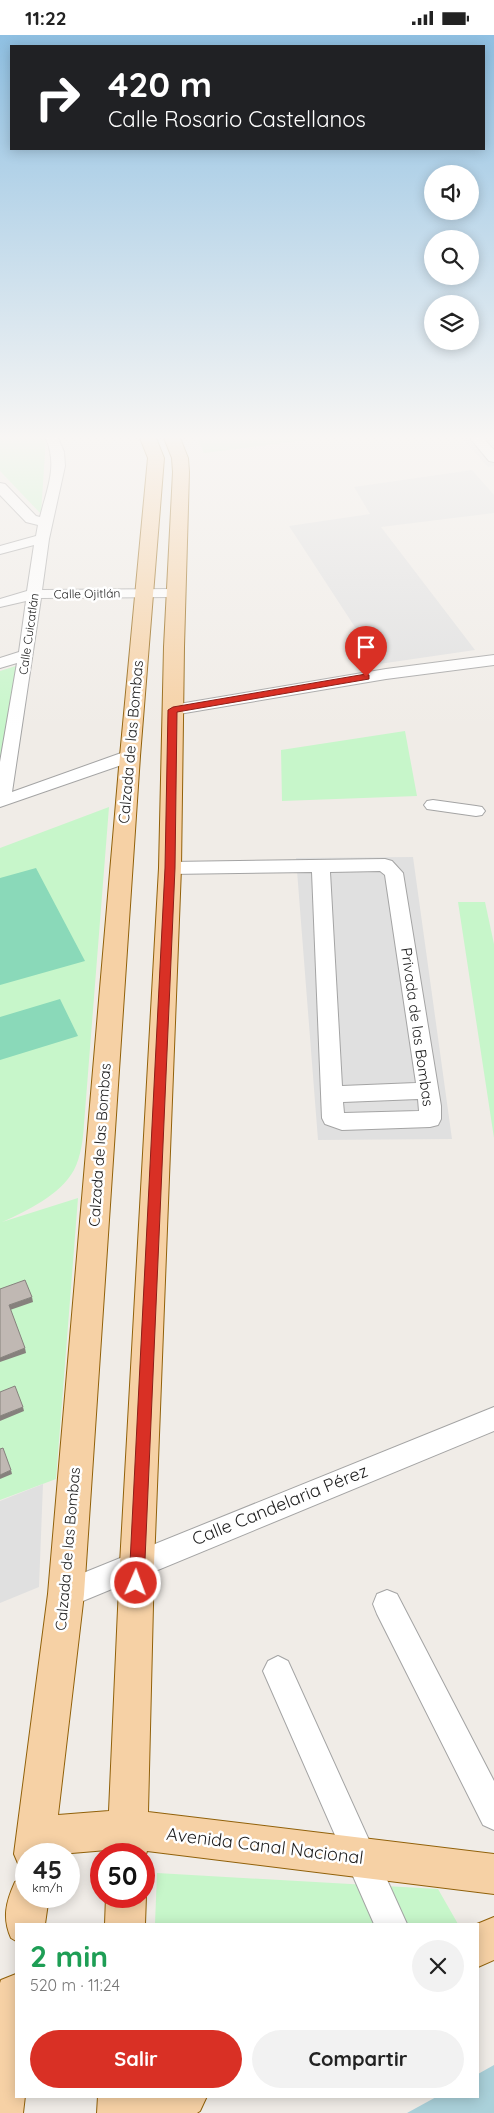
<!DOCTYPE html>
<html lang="es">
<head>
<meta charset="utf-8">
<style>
  body { margin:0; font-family:Quicksand,sans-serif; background:#f2f2f2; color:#222; height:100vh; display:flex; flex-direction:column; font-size:19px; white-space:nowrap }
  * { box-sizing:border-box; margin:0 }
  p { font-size:16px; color:#767676 }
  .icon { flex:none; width:28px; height:28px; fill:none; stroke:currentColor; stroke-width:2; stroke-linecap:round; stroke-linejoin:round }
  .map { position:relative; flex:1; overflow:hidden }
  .drawer { position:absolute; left:15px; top:1888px; width:464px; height:175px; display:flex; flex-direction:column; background:#fff; border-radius:0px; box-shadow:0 2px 12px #0003 }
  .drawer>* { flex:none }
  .banner { position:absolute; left:10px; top:10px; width:475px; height:105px; border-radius:0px; box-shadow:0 2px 12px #0003; background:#202124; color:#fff; overflow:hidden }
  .buttons { position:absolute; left:424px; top:130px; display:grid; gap:10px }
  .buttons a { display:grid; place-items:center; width:55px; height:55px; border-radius:50%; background:#fff; box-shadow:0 2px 12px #0003; font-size:25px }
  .speed { position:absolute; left:15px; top:1808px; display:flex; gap:10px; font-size:25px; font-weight:700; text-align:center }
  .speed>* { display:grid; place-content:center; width:65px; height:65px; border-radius:50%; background:#fff; box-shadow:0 2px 12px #0003; line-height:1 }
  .speed small { font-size:12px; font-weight:400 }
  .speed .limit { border:8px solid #d22; background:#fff; color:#111 }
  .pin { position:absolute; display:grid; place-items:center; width:42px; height:42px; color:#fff; margin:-51px -21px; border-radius:50% 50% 50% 0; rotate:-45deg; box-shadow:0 0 5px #0007 }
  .pin .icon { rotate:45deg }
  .me { position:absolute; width:55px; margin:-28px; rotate:2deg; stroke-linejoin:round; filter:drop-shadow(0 0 4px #0008) }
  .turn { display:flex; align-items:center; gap:18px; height:105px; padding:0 15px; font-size:22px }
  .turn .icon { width:65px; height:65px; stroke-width:2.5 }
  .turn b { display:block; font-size:35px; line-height:42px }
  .round { display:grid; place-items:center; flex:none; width:52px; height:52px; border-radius:26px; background:#f2f2f2 }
  .summary { display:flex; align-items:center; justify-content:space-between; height:85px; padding:0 15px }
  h1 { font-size:30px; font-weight:800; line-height:38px; color:#1e9e55 }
  .cta { display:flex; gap:10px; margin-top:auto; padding:10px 15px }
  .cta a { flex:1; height:58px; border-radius:30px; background:#d93025; color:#fff; font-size:20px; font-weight:800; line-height:58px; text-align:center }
  .cta a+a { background:#f2f2f2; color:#222 }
  .status { display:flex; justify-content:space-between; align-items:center; height:35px; padding:0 25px; background:#fff; direction:ltr }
  .status svg { height:14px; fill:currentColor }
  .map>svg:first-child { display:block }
  .park { fill:#c7f6ca }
  .pitch { fill:#8ad9b9 }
  .parking { fill:#e0e0e0 }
  .water { fill:#aad1da }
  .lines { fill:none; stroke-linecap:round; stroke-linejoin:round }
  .minor-casing { stroke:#a4a4a4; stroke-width:2 }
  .major-casing { stroke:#91610a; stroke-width:2 }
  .minor { fill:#fff; fill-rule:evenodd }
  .major { fill:#f6d1a5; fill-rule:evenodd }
  .shaded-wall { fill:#86817d }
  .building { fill:#c0b8b3; stroke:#86817d }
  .route { fill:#d93025; stroke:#8d1f18 }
  .labels { text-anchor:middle; stroke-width:5; stroke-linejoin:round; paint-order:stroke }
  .far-street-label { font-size:12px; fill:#202020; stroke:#fff }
  .street-label { font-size:15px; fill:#202020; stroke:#fff }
  .near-street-label { font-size:18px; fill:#202020; stroke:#fff }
</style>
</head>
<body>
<div class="status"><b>11:22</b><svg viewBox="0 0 49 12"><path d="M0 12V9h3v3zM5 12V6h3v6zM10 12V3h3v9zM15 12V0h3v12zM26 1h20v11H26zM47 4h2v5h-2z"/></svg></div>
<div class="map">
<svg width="494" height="2078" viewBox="0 0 494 2078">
  <rect width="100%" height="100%" fill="#f0ece7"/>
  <path class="park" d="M0,403H46L41,479L0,436Z
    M197,403H322L204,418Z
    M19,630L0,741V636Z
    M405,696L417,761L282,766L281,715Z
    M109,772L84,1089C83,1105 81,1121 74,1135C60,1160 27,1176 2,1187L78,1163L56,1444L0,1465V813Z
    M458,867H485L494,909V1103Z
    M157,1838L438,1854L458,1889H155Z"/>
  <path class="pitch" d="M36,833L85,926L0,950V843Z
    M60,964L78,1001L0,1025V982Z"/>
  <path class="parking" d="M462,403H494V431L488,432Z
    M472,435L494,460V478L381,492L475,615L379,629L289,491L370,479L354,452Z
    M413,822L452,1104L318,1105L296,823Z
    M43,1449L39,1552L0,1568V1466Z"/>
  <path class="water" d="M494,2030V2078H407L438,2061H478V2039Z"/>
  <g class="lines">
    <g class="minor-casing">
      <path id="minor" d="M46,403H58L64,417L65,431L49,504L42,555L176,554L181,555L183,558L181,561L176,562L41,563L12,757L124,717H136L138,721L136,725L0,772V727L17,628L0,633V623L19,617L26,566L0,572V564L27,556L34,510L0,519V511L36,501L38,490L26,487L0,460V448L5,449L36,481L40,482C47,453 58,432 46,403Z
        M470,403H483L494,415V427L489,426Z
        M494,620V630L386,644L173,680L167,678L165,675L167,672L173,670L386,634Z
        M433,765L476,771L482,772L485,776L482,780L476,781L427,774L424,770L427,766Z
        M385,824L392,826L403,838L441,1071V1084L438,1090L430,1092L342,1095L325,1089L322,1083L312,837L170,839L163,837L161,833L163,829L170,827ZM380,836L385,840L416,1048L342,1051L330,837ZM418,1064L419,1076L344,1078L343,1067Z
        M494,1372V1396L66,1573L56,1569L52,1559L56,1549Z
        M387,1555L397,1559L494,1746V1795L483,1790L377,1579L373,1569L377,1559Z
        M278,1621L288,1626L407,1889H374L263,1636L268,1626Z"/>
    </g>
    <g class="major-casing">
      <path id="major" d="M140,403H156L164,423L140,721L84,1559L58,1780L109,1776L120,1529L159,833L164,612L173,437L172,423L164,403H180L188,423L189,437L184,612L181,833L154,1529L148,1777L494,1819V1859L147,1816L144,1826V1819H107V1815L60,1819H26V1836L20,1833L14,1819L48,1559L120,721L148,423Z
        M26,1842V1861H49L45,1889H16V1906L11,1903C2,1883 6,1867 15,1847Z
        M144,1855L146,1861L145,1889H105L106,1861H144Z
        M494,1882V1925L478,1932L477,1889Z
        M16,1939V2061H25L23,2078H0V1948L1,1945Z
        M98,2061H207L200,2076L197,2078H97Z"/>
    </g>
    <use href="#minor" class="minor"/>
    <use href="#major" class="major"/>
  </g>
  <path class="shaded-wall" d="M32,1262L33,1267L10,1275L9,1270Z
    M25,1313L26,1318L0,1327V1323Z
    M23,1372L24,1376L0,1386V1381Z
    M11,1435L12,1439L0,1444V1440Z"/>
  <path class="building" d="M25,1245L32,1262L9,1270L25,1313L0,1323V1254Z
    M15,1351L23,1372L0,1381V1357Z
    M3,1413L11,1435L0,1440V1414Z"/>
  <linearGradient id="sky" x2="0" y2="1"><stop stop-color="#8fc0e2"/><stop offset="0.58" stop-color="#f8f6f4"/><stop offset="1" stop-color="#f8f6f4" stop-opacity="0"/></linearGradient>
  <rect width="494" height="694" fill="url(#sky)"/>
  <path class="route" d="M366,639L369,640V644L177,677L175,833L144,1548L142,1553L136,1555L131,1553L129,1548L165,833L168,675L173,672Z"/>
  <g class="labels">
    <g class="far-street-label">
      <text transform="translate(87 559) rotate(-1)" y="4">Calle Ojitlán</text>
      <text transform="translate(29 599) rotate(-82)" y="4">Calle Cuicatlán</text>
    </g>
    <g class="street-label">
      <text transform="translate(131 707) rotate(-85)" y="5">Calzada de las Bombas</text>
      <text transform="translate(417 992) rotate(82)" y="5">Privada de las Bombas</text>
      <text transform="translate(100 1110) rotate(-86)" y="5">Calzada de las Bombas</text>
      <text transform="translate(68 1514) rotate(-85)" y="5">Calzada de las Bombas</text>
    </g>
    <g class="near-street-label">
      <text transform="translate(280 1470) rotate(-22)" y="6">Calle Candelaria Pérez</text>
      <text transform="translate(265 1811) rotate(7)" y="6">Avenida Canal Nacional</text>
    </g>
  </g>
</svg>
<div class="buttons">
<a><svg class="icon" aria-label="sound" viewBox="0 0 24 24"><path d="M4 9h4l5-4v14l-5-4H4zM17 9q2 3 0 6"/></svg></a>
<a><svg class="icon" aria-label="search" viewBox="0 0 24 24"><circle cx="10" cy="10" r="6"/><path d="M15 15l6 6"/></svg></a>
<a><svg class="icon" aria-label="layers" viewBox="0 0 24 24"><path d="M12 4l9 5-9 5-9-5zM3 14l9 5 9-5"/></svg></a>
</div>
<div class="speed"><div>45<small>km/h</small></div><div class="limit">50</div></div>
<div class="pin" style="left:366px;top:642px;background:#d93025"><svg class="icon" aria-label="arrive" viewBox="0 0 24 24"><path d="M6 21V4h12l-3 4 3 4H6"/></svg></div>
<svg class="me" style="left:136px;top:1548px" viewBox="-20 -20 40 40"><circle r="17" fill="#d93025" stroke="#fff" stroke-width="3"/><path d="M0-11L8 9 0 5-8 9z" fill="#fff"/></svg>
<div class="banner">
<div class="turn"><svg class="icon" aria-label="right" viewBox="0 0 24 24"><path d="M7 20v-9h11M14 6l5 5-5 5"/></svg><div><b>420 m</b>Calle Rosario Castellanos</div></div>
</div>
<section class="drawer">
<div class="summary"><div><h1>2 min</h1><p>520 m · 11:24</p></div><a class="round"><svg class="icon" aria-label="close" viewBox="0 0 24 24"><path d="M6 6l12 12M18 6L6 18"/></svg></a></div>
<div class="cta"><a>Salir</a><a>Compartir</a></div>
</section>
</div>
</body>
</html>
